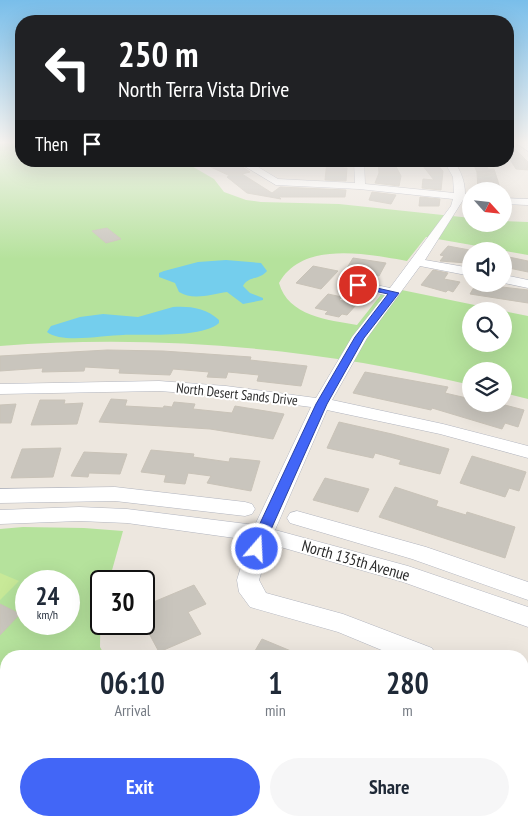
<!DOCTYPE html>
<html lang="en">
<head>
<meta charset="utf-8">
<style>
  body { margin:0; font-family:"PT Sans Narrow",sans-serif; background:#f6f6f7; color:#1f2937; height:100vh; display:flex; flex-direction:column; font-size:19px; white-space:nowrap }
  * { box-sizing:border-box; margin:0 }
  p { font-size:16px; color:#747a83 }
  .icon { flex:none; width:28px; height:28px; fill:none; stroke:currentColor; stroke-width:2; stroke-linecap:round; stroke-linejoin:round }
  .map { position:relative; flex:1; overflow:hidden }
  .sheet { position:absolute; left:0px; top:650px; width:529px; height:176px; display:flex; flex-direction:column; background:#fff; border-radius:20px 20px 0 0; box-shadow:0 5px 20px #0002 }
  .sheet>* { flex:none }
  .guide { position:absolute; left:15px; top:15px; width:499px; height:152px; border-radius:20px; box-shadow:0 5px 20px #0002; background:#202124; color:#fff; overflow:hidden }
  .needle { width:32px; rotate:117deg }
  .tools { position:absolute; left:462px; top:182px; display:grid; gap:10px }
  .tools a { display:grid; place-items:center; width:50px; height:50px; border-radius:50%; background:#fff; box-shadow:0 5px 20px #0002; font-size:25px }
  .speed { position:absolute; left:15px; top:570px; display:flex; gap:10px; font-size:25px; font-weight:700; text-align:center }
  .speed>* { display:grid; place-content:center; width:65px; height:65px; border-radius:50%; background:#fff; box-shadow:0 5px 20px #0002; line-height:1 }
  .speed small { font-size:12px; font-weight:400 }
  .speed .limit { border:2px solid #111; border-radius:8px; background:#fff; color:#111 }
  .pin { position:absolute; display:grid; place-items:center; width:42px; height:42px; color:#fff; margin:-21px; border:2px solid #fff; border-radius:50%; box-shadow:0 1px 5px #0007 }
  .me { position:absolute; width:55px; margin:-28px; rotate:19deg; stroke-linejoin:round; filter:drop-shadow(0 0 4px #0008) }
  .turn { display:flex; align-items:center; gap:18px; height:105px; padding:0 20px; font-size:22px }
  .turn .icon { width:65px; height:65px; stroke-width:2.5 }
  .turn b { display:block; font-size:35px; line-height:42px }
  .then { display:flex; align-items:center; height:48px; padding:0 20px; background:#0003; gap:10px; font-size:19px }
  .eta { display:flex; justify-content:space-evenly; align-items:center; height:85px; text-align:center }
  .eta b { font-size:30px; font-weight:800; line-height:35px }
  .button { display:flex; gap:10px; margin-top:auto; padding:10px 20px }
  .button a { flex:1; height:58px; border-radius:30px; background:#4266f7; color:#fff; font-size:20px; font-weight:800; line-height:58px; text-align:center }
  .button a+a { background:#f6f6f7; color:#1f2937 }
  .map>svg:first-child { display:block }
  .green { fill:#b5e29c; fill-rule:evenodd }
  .pitch { fill:#c8e998 }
  .water { fill:#74ceed }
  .building { fill:#c9c5bd; stroke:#c9c3b8 }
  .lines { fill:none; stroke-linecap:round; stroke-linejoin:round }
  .minor-casing { stroke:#b2b5bf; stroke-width:1 }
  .minor { fill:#fff; fill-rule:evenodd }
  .route { fill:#4266f7; stroke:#2b42a1 }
  .labels { text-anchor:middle; stroke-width:4; stroke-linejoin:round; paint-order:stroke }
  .street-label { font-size:14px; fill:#2c2c2c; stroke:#fff }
  .near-street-label { font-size:16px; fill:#2c2c2c; stroke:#fff }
</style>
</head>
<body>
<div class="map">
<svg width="528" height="826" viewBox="0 0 528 826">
  <rect width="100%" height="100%" fill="#ede7df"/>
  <path class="green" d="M0,143H21V161H183L214,179L224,192L246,200L261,202L339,204L471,218V224H504V221L528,222V255L426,237L407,261C368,254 303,240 279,283C288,316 328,320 357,325L387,287L528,316V399L504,393V371H471V385C317,348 158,334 0,346ZM471,311H504V344H471Z
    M23,527L84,528L123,531L109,581H101L100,647L105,656H6V820H435L448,826H0V529ZM26,581H69V624H26Z"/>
  <path class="pitch" d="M0,573L19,581L0,600Z"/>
  <path class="water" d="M226,260L261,263L267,271C260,280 248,276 243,286L250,293L263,298V300L243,304L227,292C212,294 193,301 179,292L175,283L159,277V273L164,271L198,262Z
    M173,307C190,306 206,308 219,320V323C203,338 145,334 123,335C105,335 62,344 47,332L51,326L80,317L103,314L138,317Z"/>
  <path class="building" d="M508,149H515L528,162V170L516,169L508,156Z
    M198,161H234L250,172L242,174L272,193L280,187L346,190L345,197H279L281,199L247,193L227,177L230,176Z
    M327,161H344L343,168H347L346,181L325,180Z
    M378,161H393L401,176L399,186L375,183L379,173Z
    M419,161H434L443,171L441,190L422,188L423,179L434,180Z
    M472,161H484L488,169H494L501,191H478L477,172Z
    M372,192L396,195L391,204L369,200Z
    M420,197L440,199L439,206H419Z
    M107,228L121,239L106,243L92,231Z
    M448,246L475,251H471V256L467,263L440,261L444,256L440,255Z
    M504,256L528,261V272L504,267Z
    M353,258L386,263L379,276L347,268Z
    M313,266L338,271L321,289L296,283Z
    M433,270L448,273L444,279L460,282L453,292L448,290L446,292L421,285Z
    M476,284L528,290V303L470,294Z
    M328,294L342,297L339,300L357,304L347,315L342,314L339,317L325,314L328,311L315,308Z
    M107,350L163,351L251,357L250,360L307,366L301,386L257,381L259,375L228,372L226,378L207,377L209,372L173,369L170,375L119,373L120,369L85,367L84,371L42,372L43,368L0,371V356Z
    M365,372L448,387L445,393L471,399L469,404H501L524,410L518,427L505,423L502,429L432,408L431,410L353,393Z
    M111,399L127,400L125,406L163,408L164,406L172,407L174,402L195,404L193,409L232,413L235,406L284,414L273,439L210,429L99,422Z
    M40,400H65L64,404L83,403L77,424L31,425Z
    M16,404L11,423H0V405Z
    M339,422L392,434L449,449L440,474L399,464L401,460L375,453L373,458L327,448Z
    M61,448L53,477L11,478L22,449Z
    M151,450L194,454L193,457L229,462L230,458L260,461L251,491L207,483L211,476L188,473L185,484L164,482L166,475L141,472Z
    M84,452L127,454L120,474L89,473L88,477L71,476Z
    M472,456L526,472L519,491L509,488L505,497L460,483Z
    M325,478L369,489L358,512L313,500Z
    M395,487L438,501L436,506L466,515L467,512L515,527L505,558L379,517Z
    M194,585L206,604L188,612L201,634L159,652L144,624V606Z
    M0,604L20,614L0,635Z
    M262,639L303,656H252Z"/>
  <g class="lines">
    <g class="minor-casing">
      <path id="minor" d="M516,143L528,144V151Z
        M236,161H248L278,179L355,183L354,161H364L365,184L454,193L453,177L444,161H454C461,172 465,181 465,194L471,195V201L463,200L425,260L471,268V276L420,266L367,338L332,400L443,424L528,446V458L440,434L327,410L275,530L408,566L528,607V627L403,582L270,544L259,580L266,593L343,614L432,648L436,656H396L338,632L250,607L239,592L237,580L249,540L127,523L79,521L0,524V510L79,507L127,509L255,525L311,407L226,396L159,391L0,394V384L159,381L226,386L316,398L352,337L385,295L353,288L351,285L358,281L390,288L451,206L453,199L359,189L276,185Z
        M504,198L528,199V205L504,204Z
        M504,275L528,280V288L504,283Z
        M115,487L245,502L252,504L255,509L252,514L245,516L115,501L0,503V489Z
        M297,511L426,547L528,582V600L412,559L290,523L287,518L290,513Z
        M522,684L528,686V710L522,708Z"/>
    </g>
    <use href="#minor" class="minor"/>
  </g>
  <linearGradient id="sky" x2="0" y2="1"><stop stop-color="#79beea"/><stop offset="0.55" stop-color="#f7f4f1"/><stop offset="1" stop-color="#f7f4f1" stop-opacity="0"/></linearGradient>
  <rect width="528" height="259" fill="url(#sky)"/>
  <path class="route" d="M355,283L399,293L364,338L327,404L269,534L262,553H252L250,549L255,534L316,404L355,337L388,294L355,287Z"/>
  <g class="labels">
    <g class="street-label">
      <text transform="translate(237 394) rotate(6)" y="5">North Desert Sands Drive</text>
    </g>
    <g class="near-street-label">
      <text transform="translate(356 560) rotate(16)" y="6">North 135th Avenue</text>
    </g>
  </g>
</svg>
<div class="tools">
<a><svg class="needle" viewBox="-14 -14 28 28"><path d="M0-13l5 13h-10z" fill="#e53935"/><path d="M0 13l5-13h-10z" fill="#747a83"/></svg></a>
<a><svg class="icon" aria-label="sound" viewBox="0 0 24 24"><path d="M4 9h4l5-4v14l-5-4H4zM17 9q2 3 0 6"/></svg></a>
<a><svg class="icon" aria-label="search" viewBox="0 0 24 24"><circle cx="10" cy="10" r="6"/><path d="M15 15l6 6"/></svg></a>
<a><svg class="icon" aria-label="layers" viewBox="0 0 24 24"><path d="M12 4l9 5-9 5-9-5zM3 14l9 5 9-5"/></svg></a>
</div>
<div class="speed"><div>24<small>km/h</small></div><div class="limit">30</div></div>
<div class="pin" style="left:358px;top:285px;background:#d93025"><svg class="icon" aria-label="arrive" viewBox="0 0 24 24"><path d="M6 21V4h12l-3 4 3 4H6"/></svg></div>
<svg class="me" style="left:257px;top:549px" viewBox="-20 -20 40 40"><circle r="17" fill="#4266f7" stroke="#fff" stroke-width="3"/><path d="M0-11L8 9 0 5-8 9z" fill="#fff"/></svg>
<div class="guide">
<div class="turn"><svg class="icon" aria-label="left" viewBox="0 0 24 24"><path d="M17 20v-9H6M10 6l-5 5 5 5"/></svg><div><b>250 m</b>North Terra Vista Drive</div></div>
<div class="then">Then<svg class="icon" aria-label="arrive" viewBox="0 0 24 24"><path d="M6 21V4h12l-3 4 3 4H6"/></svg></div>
</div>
<section class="sheet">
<div class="eta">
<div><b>06:10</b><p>Arrival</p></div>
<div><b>1</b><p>min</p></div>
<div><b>280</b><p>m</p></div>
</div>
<div class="button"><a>Exit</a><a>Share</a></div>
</section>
</div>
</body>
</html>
